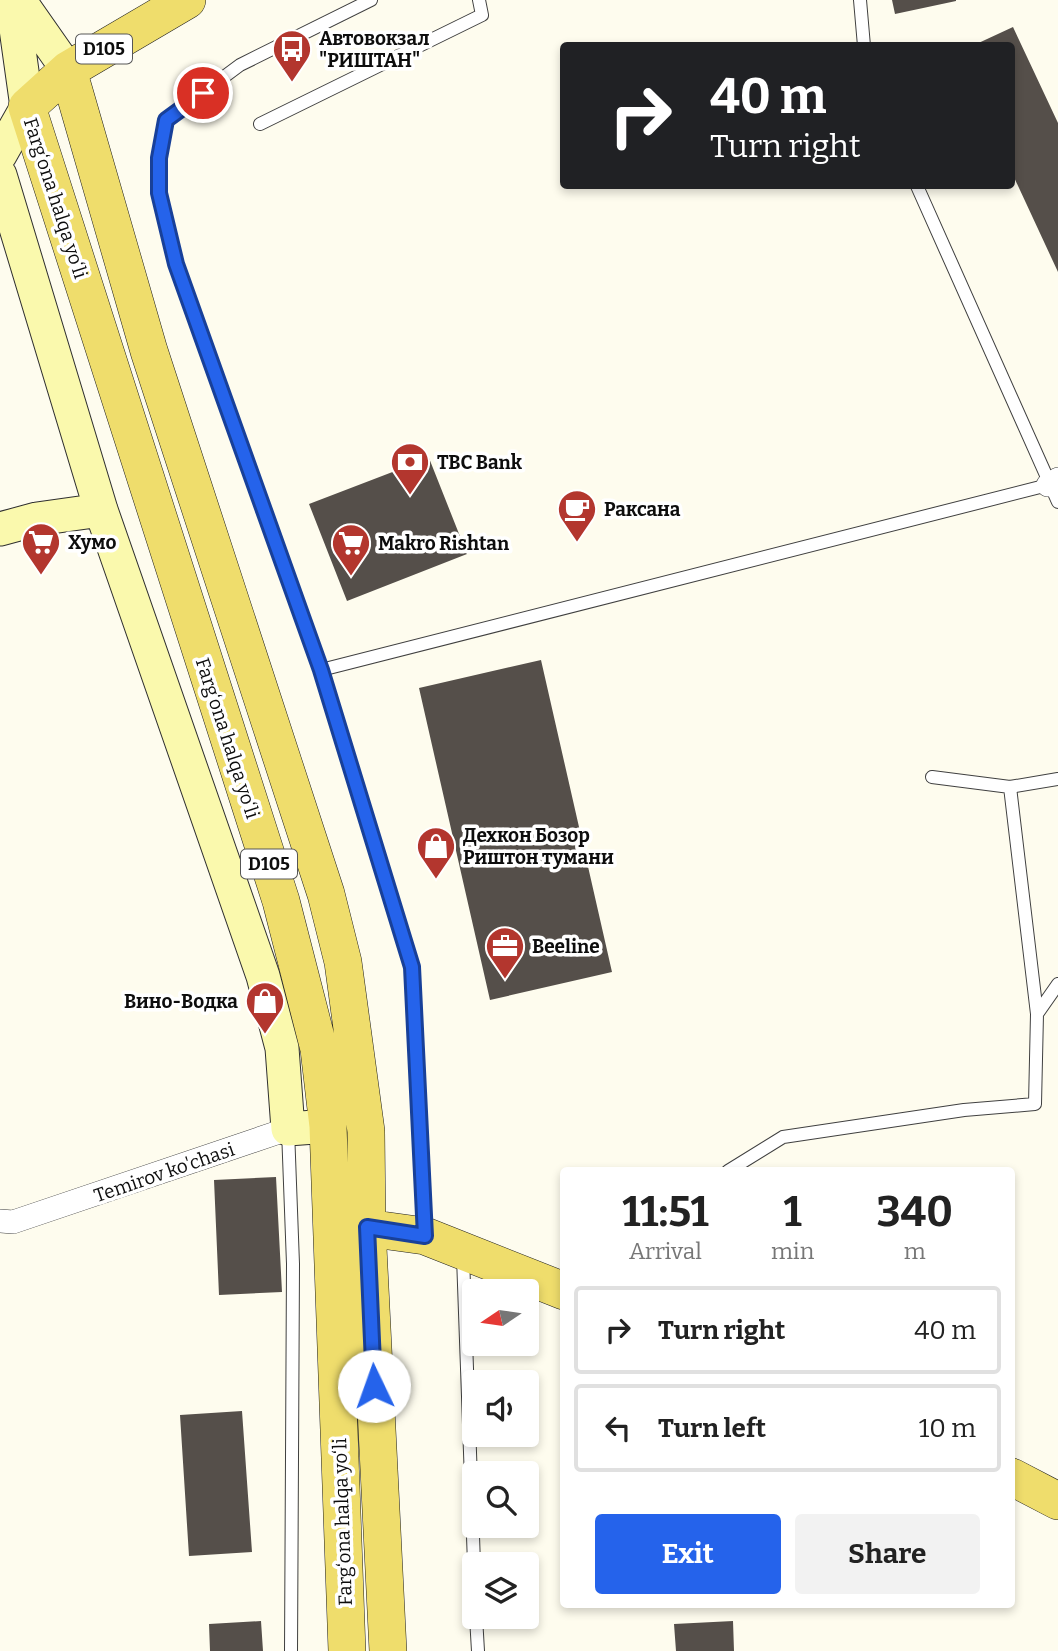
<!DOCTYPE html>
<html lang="en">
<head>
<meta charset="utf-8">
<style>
  body { margin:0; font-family:Bitter,serif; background:#f2f2f2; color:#222; height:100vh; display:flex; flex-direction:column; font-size:26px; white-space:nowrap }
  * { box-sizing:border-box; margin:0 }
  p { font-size:23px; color:#767676 }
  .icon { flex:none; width:38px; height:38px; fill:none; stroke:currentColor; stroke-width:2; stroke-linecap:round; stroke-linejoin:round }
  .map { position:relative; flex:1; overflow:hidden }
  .sheet { position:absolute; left:560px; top:1167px; width:455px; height:441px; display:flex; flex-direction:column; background:#fff; border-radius:7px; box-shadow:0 4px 10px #0003 }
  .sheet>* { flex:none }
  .guide { position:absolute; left:560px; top:42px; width:455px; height:147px; border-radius:7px; box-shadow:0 4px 10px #0003; background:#202124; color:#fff; overflow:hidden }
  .needle { width:46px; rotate:257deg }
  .fabs { position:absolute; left:462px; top:1279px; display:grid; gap:14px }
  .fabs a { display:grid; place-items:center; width:77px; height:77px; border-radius:7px; background:#fff; box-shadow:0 4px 10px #0003; font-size:35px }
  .pin { position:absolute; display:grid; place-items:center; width:60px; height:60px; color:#fff; margin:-30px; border:4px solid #fff; border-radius:50%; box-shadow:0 2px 7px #0007 }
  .me { position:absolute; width:77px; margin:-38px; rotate:357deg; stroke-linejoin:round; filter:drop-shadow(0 0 5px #0008) }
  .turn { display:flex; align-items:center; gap:24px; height:147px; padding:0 35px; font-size:32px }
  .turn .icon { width:91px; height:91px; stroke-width:2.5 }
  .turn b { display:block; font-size:49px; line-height:60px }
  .eta { display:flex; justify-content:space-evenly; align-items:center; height:119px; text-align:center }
  .eta b { font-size:42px; font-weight:700; line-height:49px }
  .action { display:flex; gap:14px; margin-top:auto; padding:14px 35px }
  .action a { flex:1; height:80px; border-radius:7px; background:#2563eb; color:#fff; font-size:28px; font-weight:700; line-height:80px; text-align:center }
  .action a+a { background:#f2f2f2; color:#222 }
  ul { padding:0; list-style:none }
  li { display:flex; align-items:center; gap:21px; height:88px; margin:0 14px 10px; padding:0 21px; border:4px solid #e0e0e0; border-radius:7px }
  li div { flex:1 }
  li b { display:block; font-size:26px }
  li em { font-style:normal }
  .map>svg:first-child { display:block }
  .building { fill:#554f4a }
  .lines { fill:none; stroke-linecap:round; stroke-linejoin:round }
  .lane-casing { stroke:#404040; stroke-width:14 }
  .street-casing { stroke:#404040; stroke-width:24 }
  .secondary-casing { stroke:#2f2f2f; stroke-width:35 }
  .primary-casing { stroke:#1e1e1e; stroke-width:38 }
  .lane { stroke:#fff; stroke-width:12 }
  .street { stroke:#fff; stroke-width:23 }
  .secondary { stroke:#faf9ad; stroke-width:33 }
  .primary { stroke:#efdd6c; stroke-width:37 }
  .route-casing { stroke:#184099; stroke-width:18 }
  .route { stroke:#2563eb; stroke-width:12 }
  .labels { text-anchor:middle; stroke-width:7; stroke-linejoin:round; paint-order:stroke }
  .shield { fill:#fff; stroke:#565656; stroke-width:2 }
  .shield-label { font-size:18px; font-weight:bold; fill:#0d0d0d }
  .poi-label { font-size:19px; font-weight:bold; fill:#0d0d0d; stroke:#fff; text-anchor:start }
  .street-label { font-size:19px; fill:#0d0d0d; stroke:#fff }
</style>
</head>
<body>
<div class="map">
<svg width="1058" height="1651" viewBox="0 0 1058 1651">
  <rect width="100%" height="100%" fill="#fefcee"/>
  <path class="building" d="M892,0H956V1L895,14Z
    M1013,27L1058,123V272L1012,173V46H972Z
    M429,458L467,554L347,601L309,504Z
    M541,660L612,972L490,1000L419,688Z
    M276,1177L282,1292L219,1295L214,1180Z
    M242,1411L252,1552L189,1556L180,1415Z
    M261,1621L263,1651H210L209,1624Z
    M733,1621L734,1651H676L674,1624Z"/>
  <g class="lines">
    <g class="lane-casing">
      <path id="lane" d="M371,0L240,65L166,120L159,158V193L175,264L321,670L413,967L425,1232
        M860,0L864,46
        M260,124L482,15L479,0
        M917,186L1058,502
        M321,670L1048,485
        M932,777L1010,787L1058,779
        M1010,787L1037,1014
        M288,1130L293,1264L291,1651
        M728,1171L783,1137L964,1110L1035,1104L1037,1014L1058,984
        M463,1257L474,1564
        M476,1617L478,1651"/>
    </g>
    <g class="street-casing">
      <path id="street" d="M1048,485L1058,479
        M0,1221L13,1222L288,1129"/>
    </g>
    <g class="secondary-casing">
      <path id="secondary" d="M19,0L68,70
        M0,155L27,107L12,0
        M0,175L101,510L263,976L282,1048L288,1129L328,1126
        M0,529L37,519L101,510"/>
    </g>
    <g class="primary-casing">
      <path id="primary" d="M187,0L68,70L27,107L281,901L319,1049L328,1126L347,1651
        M68,70L149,351L326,894L343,962L366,1131L367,1227L388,1651
        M345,1225L425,1236L564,1291
        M1012,1477L1058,1501"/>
    </g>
    <use href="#lane" class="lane"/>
    <use href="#street" class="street"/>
    <use href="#secondary" class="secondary"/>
    <use href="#primary" class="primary"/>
  </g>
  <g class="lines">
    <g class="route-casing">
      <path id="route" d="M203,93L166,120L159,158V193L176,264L321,670L412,967L425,1236L367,1227L374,1386"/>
    </g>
    <use href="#route" class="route"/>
  </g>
  <defs>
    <g id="bus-pin" transform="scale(2.0125)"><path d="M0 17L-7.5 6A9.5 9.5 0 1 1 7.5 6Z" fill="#b3362e" stroke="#fff"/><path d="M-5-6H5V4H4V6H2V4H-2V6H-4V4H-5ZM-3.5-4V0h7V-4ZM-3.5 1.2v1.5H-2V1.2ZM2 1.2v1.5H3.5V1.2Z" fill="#fff"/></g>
    <g id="bank-pin" transform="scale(2.0125)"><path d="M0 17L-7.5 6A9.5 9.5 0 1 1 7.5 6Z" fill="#b3362e" stroke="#fff"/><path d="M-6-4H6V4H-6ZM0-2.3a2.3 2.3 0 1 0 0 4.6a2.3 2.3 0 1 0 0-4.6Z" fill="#fff"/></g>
    <g id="cafe-pin" transform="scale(2.0125)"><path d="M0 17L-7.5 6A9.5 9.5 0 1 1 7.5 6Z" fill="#b3362e" stroke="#fff"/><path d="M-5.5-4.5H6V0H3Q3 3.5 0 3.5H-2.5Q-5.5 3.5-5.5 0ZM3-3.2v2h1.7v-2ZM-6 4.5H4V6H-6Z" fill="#fff"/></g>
    <g id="supermarket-pin" transform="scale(2.0125)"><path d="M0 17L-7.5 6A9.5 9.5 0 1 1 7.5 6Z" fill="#b3362e" stroke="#fff"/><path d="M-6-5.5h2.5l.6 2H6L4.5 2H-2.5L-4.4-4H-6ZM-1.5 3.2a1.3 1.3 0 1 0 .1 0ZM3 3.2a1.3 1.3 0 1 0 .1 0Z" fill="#fff"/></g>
    <g id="shop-pin" transform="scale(2.0125)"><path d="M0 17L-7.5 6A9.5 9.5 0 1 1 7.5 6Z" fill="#b3362e" stroke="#fff"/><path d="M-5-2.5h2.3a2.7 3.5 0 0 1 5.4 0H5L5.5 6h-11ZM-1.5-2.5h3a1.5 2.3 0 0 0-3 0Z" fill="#fff"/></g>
    <g id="office-pin" transform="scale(2.0125)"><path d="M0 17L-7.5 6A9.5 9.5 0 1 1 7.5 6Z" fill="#b3362e" stroke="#fff"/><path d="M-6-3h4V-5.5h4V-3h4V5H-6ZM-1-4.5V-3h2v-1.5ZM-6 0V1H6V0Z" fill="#fff"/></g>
  </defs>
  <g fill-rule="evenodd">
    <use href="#bus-pin" x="292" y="49"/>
    <use href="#bank-pin" x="410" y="462"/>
    <use href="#cafe-pin" x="577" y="509"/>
    <use href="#supermarket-pin" x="41" y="542"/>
    <use href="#supermarket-pin" x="351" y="543"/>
    <use href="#shop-pin" x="436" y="846"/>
    <use href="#office-pin" x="505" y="946"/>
    <use href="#shop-pin" x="265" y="1001"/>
  </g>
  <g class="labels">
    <g class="shield">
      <rect x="76" y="34.5" width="56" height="29" rx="5"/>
      <rect x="241" y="849.5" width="56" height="29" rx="5"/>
    </g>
    <g class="shield-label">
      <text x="104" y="55">D105</text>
      <text x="269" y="870">D105</text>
    </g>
    <g class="poi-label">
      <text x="319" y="45">Автовокзал<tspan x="319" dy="22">"РИШТАН"</tspan></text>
      <text x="437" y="469">TBC Bank</text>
      <text x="604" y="516">Раксана</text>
      <text x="68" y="549">Хумо</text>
      <text x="378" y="550">Makro Rishtan</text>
      <text x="463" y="842">Дехкон Бозор<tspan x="463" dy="22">Риштон тумани</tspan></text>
      <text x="532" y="953">Beeline</text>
      <text x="238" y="1008" text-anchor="end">Вино-Водка</text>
    </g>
    <g class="street-label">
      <text transform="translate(56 198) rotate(72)" y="7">Farg‘ona halqa yo‘li</text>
      <text transform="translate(228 738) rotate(72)" y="7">Farg‘ona halqa yo‘li</text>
      <text transform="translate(164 1172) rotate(-19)" y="7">Temirov ko'chasi</text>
      <text transform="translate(342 1522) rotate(-92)" y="7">Farg‘ona halqa yo‘li</text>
    </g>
  </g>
</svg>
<div class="fabs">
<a><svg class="needle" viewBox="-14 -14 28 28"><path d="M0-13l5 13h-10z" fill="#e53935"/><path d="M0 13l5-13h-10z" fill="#767676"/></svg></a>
<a><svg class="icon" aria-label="sound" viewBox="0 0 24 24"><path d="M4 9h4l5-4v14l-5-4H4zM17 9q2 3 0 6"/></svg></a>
<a><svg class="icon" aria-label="search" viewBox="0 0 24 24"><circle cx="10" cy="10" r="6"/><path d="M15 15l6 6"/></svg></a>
<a><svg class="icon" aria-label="layers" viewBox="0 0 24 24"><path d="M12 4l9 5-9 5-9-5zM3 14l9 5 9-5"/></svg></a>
</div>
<div class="pin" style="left:203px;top:93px;background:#d93025"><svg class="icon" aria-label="arrive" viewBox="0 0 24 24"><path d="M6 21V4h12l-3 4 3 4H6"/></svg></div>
<svg class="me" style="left:374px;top:1386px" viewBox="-20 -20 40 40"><circle r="19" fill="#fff"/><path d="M0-13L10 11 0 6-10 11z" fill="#2563eb"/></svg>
<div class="guide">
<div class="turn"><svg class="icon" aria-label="right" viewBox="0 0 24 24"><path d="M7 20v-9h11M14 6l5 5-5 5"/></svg><div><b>40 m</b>Turn right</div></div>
</div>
<section class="sheet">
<div class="eta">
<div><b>11:51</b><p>Arrival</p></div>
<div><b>1</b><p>min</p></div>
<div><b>340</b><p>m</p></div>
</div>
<ul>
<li><svg class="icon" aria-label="right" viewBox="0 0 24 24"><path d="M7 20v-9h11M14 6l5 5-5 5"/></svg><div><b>Turn right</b></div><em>40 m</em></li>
<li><svg class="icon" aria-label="left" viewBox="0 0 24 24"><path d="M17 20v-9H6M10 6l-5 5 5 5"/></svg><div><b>Turn left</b></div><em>10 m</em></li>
</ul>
<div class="action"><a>Exit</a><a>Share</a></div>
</section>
</div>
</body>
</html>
